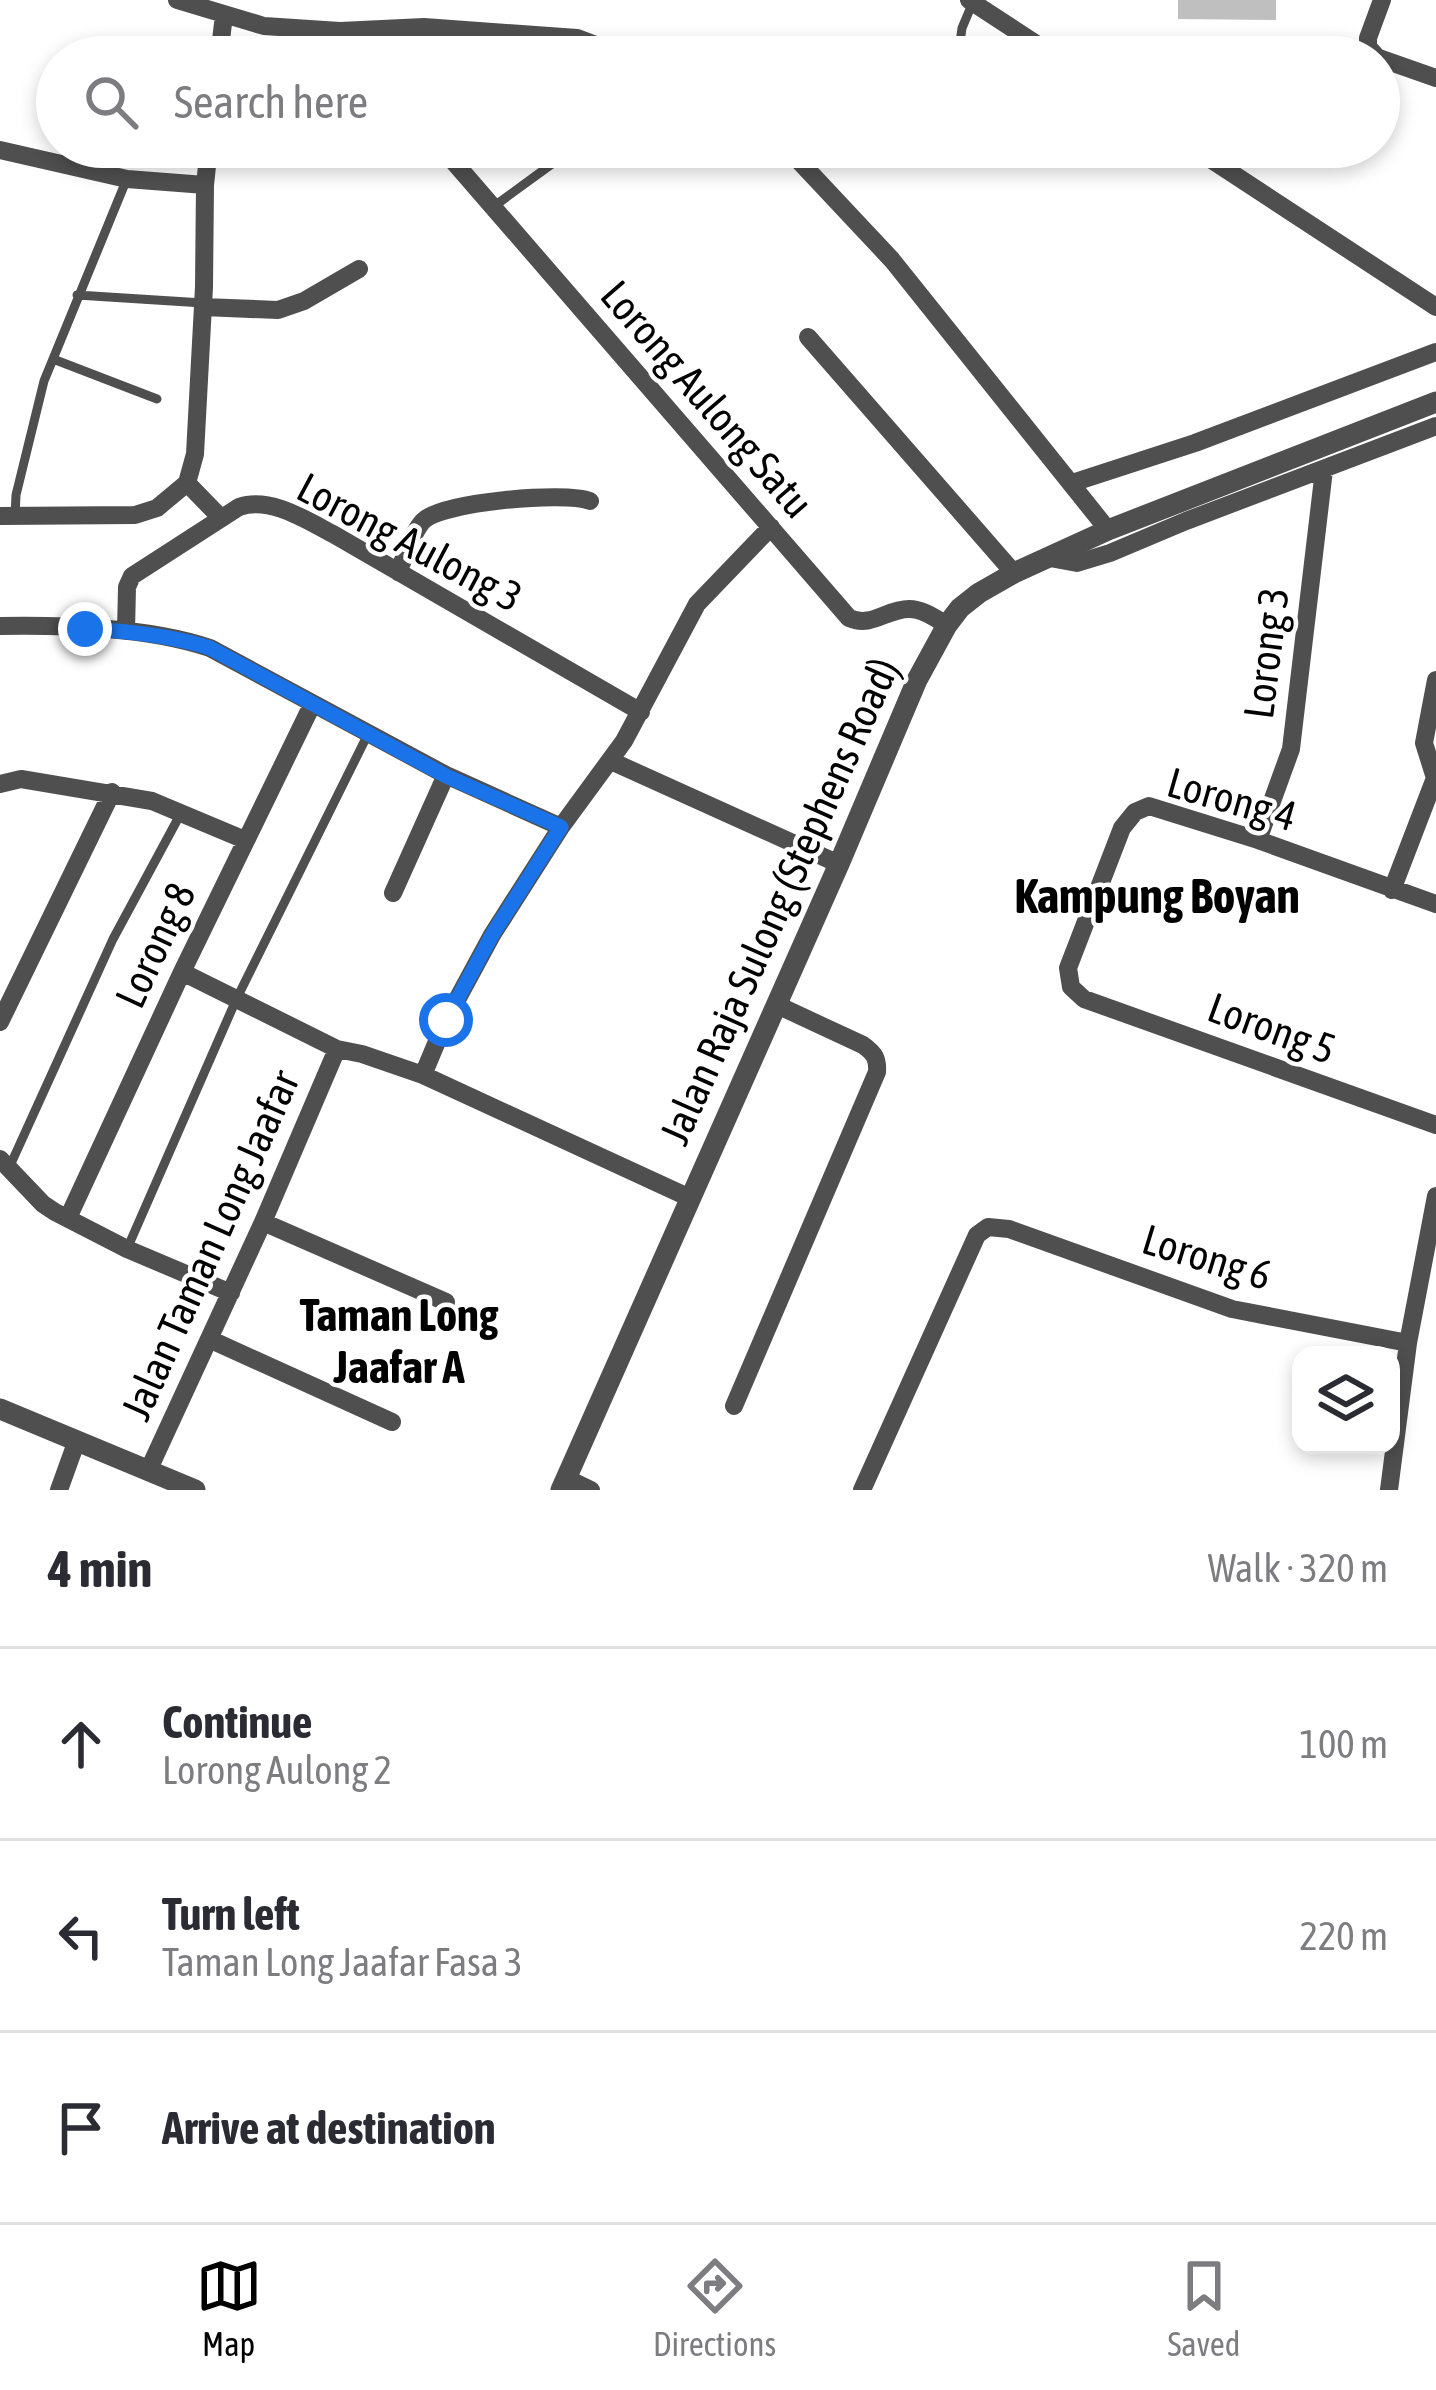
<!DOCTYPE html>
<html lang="en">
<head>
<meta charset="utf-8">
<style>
  :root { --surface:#fff; --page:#f2f2f3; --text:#2b2b33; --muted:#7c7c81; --line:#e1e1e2; --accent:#000 }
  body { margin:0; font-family:"Asap Condensed",sans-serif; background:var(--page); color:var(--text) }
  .controls { position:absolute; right:36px; bottom:36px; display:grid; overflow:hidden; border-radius:24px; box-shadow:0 6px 18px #0003 }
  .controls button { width:108px; height:108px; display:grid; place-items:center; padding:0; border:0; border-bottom:3px solid var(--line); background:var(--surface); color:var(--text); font:60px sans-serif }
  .stop { position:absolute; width:36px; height:36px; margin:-27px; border:9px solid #1a73e8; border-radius:50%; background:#fff }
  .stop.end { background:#1a73e8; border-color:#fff; box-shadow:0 3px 12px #0008 }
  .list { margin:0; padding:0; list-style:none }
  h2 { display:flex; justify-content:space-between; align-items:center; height:156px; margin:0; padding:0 48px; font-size:51px }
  h2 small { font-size:39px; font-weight:400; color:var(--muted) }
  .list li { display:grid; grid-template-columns:78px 1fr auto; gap:36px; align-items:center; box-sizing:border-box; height:192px; padding:0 48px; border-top:3px solid var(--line) }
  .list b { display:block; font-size:45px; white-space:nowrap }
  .list p { margin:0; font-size:39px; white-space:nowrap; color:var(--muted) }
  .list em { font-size:39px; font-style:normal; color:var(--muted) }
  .icon { flex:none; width:66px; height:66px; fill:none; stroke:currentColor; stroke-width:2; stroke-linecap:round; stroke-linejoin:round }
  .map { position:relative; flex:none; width:1436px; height:1490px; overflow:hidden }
  .search { position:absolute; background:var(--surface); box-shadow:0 6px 18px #0003; left:36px; right:36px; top:36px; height:132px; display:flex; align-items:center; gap:30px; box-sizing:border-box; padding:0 42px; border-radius:66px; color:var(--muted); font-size:45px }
  .sheet { height:732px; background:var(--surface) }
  nav { display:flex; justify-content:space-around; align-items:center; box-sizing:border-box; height:168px; border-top:3px solid var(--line); background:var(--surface); font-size:33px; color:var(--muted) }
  nav a { display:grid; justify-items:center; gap:6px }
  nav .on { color:var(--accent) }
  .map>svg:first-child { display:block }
</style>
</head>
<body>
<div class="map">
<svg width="1436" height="1490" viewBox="0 0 1436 1490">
  <rect width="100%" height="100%" fill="#fff"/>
  <path fill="#bfbfbf" d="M1178,0H1276V20L1178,19Z"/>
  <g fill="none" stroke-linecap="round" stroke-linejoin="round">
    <path stroke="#4f4f4f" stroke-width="9" d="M958,57L962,28L973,2
      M493,207L571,150
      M77,295L203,303
      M53,359L157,399
      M15,516L16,495L44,381L126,181
      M9,1168L113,939L181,813
      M127,1249L236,1000L368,734"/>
    <path stroke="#4f4f4f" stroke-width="18" d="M177,0L264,26L340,31L424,27L577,38L627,57
      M969,0L1056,57
      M340,31L363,57
      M219,57L224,15
      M1377,57L1368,47V38L1382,0
      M1379,58L1436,78
      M441,147L849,618C872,628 886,609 909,609C923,609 935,618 947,625
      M786,147L892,260L1108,530
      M1192,147L1436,307
      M0,150L127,179L205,185
      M203,307L278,310L304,301L359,269
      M808,337L1014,573
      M187,483L221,518
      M1072,483L1195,443L1436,352
      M0,516L135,515L157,508L187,483L195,454L204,287L205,185L209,147
      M1050,558L1077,563L1110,553L1186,521L1436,426
      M398,572C405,557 412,533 423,521C441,502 565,491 590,501
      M0,626C66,625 147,627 210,648L446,775L561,827
      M126,631L127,587L132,576L239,507C270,496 306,520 333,534L641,712
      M611,761L839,864
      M0,784L21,779L152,801L245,840
      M1258,840L1291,749L1324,470
      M1392,890L1435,778L1424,743L1436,680
      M393,893L446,775
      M1436,904L1258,840L1149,806L1135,812L1122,828L1068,968L1071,987L1084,999L1436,1125
      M182,972L337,1049L362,1054L423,1075L690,1198
      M0,1022L112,792
      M423,1075L446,1020L492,935L561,827L624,741L697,604L771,527
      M0,1159L43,1204L55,1212L127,1249L231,1293
      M68,1218L182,972L312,705
      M263,1222L446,1302
      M209,1339L392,1422
      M734,1406L877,1072C878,1058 874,1053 863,1045L777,1005
      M149,1469L263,1222L337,1049
      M566,1478L591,1490
      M59,1490L77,1440
      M862,1490L977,1235L988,1227L1009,1229L1232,1309L1408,1343
      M1389,1490L1408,1343L1436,1196"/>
    <path stroke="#4f4f4f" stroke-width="21" d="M0,1409L195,1490
      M561,1490L839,864L917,680L947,625L960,608L979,593L1014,573L1108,530L1436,402"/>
  </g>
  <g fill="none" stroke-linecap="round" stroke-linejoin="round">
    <path stroke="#1a73e8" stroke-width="15" d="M85,629C127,631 170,635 210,648L446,776L561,827L492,935L446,1020"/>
  </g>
  <g text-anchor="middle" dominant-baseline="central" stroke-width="9" stroke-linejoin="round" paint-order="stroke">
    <g font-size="42" fill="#000" stroke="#fff">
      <text transform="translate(707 399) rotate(49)">Lorong Aulong Satu</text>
      <text transform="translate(410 542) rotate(28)">Lorong Aulong 3</text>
      <text transform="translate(1266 653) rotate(-83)">Lorong 3</text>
      <text transform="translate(1232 799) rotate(16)">Lorong 4</text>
      <text transform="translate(779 901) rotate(-66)">Jalan Raja Sulong (Stephens Road)</text>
      <text transform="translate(155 945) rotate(-65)">Lorong 8</text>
      <text transform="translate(1272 1028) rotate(20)">Lorong 5</text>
      <text transform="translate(210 1245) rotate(-66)">Jalan Taman Long Jaafar</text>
      <text transform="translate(1207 1257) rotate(17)">Lorong 6</text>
    </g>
    <g font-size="45" font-weight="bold" fill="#000" stroke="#fff">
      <text x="399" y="1315">Taman Long<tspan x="399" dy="52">Jaafar A</tspan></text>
    </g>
    <g font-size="48" font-weight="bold" fill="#000" stroke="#fff">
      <text x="1157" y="895">Kampung Boyan</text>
    </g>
  </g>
</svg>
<div class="controls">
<button><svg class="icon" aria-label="layers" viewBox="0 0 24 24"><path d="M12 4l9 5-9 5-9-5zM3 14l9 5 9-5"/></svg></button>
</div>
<div class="stop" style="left:446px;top:1020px"></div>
<div class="stop end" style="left:85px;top:629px"></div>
<div class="search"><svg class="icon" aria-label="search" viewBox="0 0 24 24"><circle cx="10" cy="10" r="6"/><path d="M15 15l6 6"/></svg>Search here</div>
</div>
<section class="sheet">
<h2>4 min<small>Walk · 320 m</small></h2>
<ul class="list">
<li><svg class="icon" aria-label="ahead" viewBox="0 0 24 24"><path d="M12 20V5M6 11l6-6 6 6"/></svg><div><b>Continue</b><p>Lorong Aulong 2</p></div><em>100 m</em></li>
<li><svg class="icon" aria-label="left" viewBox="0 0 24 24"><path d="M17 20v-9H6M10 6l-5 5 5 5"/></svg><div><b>Turn left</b><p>Taman Long Jaafar Fasa 3</p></div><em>220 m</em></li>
<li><svg class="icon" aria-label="arrive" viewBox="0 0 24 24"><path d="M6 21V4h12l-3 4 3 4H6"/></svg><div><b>Arrive at destination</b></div></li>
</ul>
</section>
<nav>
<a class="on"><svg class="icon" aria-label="map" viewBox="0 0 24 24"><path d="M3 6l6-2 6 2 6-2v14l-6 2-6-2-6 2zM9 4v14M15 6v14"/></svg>Map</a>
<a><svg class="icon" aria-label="directions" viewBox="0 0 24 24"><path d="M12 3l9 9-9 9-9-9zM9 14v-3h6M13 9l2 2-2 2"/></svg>Directions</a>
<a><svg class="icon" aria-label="saved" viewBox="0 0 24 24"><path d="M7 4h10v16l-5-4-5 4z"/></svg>Saved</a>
</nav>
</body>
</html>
